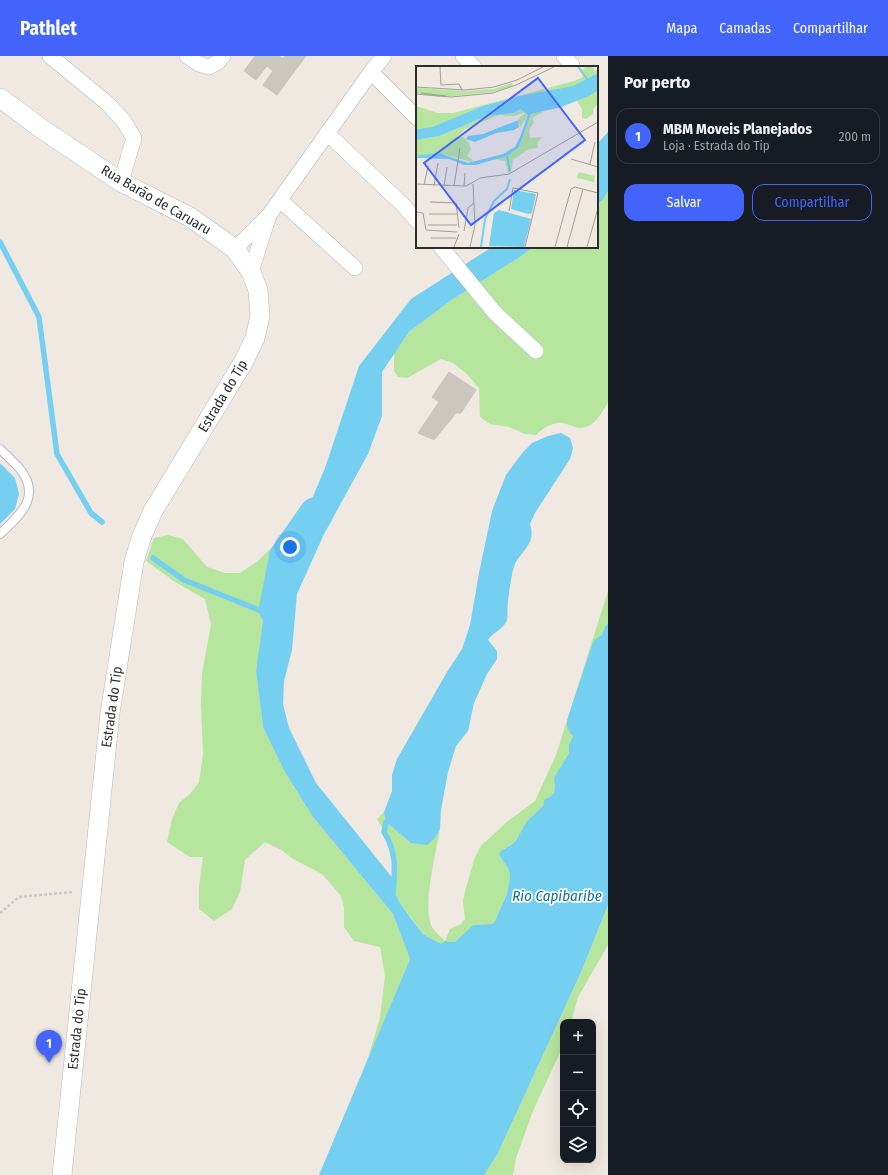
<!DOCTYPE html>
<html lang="pt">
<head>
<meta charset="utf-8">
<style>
  :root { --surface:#171b24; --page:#20242c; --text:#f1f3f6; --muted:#9ea1a6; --line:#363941; --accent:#4264fb }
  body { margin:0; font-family:"Fira Sans Condensed",sans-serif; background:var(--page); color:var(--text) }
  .controls { position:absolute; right:12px; bottom:12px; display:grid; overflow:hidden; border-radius:8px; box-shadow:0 4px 16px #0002 }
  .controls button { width:36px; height:36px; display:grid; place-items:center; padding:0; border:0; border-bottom:1px solid var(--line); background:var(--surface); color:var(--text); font:20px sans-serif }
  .you { position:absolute; left:290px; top:491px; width:14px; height:14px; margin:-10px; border:3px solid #fff; border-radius:50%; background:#1a73e8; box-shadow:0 0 0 6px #1a73e833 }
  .badge { display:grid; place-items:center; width:26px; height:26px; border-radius:50%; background:var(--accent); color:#fff; font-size:13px; font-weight:700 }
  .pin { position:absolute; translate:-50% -33px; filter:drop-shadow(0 1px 2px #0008) }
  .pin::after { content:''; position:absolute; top:21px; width:14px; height:12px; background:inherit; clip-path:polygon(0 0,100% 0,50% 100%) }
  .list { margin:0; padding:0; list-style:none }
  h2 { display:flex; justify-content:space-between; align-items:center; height:52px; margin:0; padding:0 16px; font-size:17px }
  h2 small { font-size:13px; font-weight:400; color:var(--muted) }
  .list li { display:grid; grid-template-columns:26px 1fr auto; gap:12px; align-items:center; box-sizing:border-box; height:56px; margin:0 8px 8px; padding:0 8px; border:1px solid var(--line); border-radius:12px }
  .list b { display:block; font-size:15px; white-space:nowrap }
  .list p { margin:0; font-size:13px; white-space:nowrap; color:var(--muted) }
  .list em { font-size:13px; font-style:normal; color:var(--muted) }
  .actions { display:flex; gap:8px; padding:12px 16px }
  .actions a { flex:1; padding:9px 0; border:1px solid var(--accent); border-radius:12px; text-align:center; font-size:14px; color:var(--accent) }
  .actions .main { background:var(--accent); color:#fff }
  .icon { flex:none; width:22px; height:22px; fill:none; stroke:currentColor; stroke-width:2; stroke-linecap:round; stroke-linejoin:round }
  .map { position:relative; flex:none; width:608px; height:1119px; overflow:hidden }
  header { display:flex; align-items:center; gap:24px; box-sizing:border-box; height:56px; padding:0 20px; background:var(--accent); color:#fff }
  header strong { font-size:19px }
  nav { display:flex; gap:22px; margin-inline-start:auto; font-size:14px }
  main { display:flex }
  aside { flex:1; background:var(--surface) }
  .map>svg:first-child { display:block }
</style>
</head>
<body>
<header>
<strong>Pathlet</strong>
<nav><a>Mapa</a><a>Camadas</a><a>Compartilhar</a></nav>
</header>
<main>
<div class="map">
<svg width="608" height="1119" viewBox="0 0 608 1119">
  <rect width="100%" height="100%" fill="#efe9e1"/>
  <path fill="#b6e59e" d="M608,135V346C602,357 594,372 579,372C572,371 565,366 558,367C549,368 542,373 536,379L525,378L509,371L490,368L480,361L479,332L467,318L453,307L441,303L407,322L398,321L394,315V298L409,276L453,243L520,201L533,191H597V148L603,144Z
    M309,449L264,556L256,615L263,671L313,761L393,858L410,903L366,1008L380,962L385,920L380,891L354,885L344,871V852L341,840L322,818L293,803L283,795L265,786L245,804L240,836L232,853L214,865L199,853V830L203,801H190L167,786L172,763L179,747L190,738L199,726L203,698L201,648L202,617L211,569L205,543L175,526L146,505L154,482L168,479L183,483L207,511L225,517H240L258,505L283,480Z
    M608,535V569L603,598L608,615L607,620L603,624H593L583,642L582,655L575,660L574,679L569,688V697L561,711L556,732L551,741L544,744L543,750L527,765L515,786L504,793L499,799L509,814L510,820L507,838L495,865L492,868L473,869L455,886L446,885L441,888L423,878L400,847L393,833L395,807L390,785L377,763L384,756L386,766L411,787L435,782L440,773C436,797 424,844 430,866C432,874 440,880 445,885L450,873L461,868L465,863L463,845L465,835L475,801L481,790L508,765L535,745L556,699Z
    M608,849V889L578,941L571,966H563V990L533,1055L516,1102L513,1119H484L498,1097L582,914Z"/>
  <path fill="#75cff0" d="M608,76V135L603,144L597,148V88Z
    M492,191H533L520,201L453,243L409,276L382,316V360L368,398L324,478L297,538L292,594L284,625L283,648L289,672L316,727L395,825L393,833L400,847L412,864L423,878L441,888L445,885L455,886L473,869L492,868L495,865L507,838L510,820L509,814L499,799L500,796L515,786L527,765L543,750L544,744C556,739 556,734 554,722L569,697V688L574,679L576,660L582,655L583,642L587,628L593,624H603L607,620L608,615V849L582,914L498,1097L484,1119H319L410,903L393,858L313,761L284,714L263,671L256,615L264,556L325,412L359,310L411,243Z
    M561,377L570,382L573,392L570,403L535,457L530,468C536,486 524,493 516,506C512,512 509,537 508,546C507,551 508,559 507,564C503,574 493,576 488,584L497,595V603L487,618L474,647L468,675L456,690L448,716L441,754L440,773L435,782L427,789L411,787L386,766L384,756L392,735V719L397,703L447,616L462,593L470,569L479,517L492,455L506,419L523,396L532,387L548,380Z
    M0,407L15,422L19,438L15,453L0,468Z
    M607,568L608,569V612C602,596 597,584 607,568Z"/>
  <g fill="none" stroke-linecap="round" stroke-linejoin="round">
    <path stroke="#75cff0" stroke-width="5.5" d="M0,186L39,261L57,398L91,457L102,466
      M153,502L184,524L264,556L271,557
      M386,766L384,776C397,797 395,814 393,837"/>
    <path stroke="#75cff0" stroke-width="34" d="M276,553L286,501L316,458
      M584,667L608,595"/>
  </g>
  <path fill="#cbc7bf" stroke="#cbc5ba" d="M255,0H279L283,3L285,0H306L277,39L263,29L273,15L267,10L256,24L244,15Z
    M449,316L476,334L461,357H456L434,384L418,377L439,346L432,341Z"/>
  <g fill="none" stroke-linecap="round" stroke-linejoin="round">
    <g stroke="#b4b7c1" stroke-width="10">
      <path id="service" d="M0,393C6,399 14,406 20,413C42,441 20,459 0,478"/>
    </g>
    <g stroke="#b4b7c1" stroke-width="16">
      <path id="minor" d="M50,0L107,47L123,64L134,82L121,126
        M187,0L199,8L209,11L218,6L223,0
        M463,0L474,11
        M564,0L572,9
        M371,16L417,62
        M327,77L403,149L417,165
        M280,144L355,212
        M441,191L495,257L536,295
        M235,193L267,161
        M251,216L269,159L371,16L384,0"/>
    </g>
    <g stroke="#b4b7c1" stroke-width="20">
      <path id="tertiary" d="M0,42L42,73L121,126L190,161L235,193L251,216L258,234L260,260L255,282L244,305L153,455L141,482L134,506L110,657L62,1119"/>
    </g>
    <path stroke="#c9c9c9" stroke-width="2.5" stroke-dasharray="3 2" stroke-linecap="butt" d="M0,857L19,841L73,836"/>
    <use href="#service" stroke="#fff" stroke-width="8"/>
    <use href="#minor" stroke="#fff" stroke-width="15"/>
    <use href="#tertiary" stroke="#fff" stroke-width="19"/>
  </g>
  <g text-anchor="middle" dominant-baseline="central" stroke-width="3.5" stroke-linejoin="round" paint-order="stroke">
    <g font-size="14" fill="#2e2e2e" stroke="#fff">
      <text transform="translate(156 144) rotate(30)">Rua Barão de Caruaru</text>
      <text transform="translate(223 340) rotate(-59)">Estrada do Tip</text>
      <text transform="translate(112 651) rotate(-82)">Estrada do Tip</text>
      <text transform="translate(77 973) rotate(-84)">Estrada do Tip</text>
    </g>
    <g font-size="15" font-style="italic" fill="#0d6fa3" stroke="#fff">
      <text x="557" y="840">Rio Capibaribe</text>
    </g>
  </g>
  <g transform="translate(416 10)">
    <rect width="182" height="182" fill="#efe9e1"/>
    <path d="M164,1L167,4L169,1H177L179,5L182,4V7L158,20L103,30L67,40L16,61L0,63V40L22,47H37L158,15L167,11ZM96,17L97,20L77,26L24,31L0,28V22L49,25L78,23ZM182,24L181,39L177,43V48L170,53L166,52V43L161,35ZM105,43L111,46L112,49L104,62L103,57L100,55L110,46L98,50L83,49L49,63L41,71H47L53,77L55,83L51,90L57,94L55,96L27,88L0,90V74L23,70L71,50L97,47ZM129,45L116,52L118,56L113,64L114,72L126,71L121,77L122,82L113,83L97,94L95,106L92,107L89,95L77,93L91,90L103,81L115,48ZM163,106L179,110L178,116L161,112Z" fill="#b6e59e"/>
    <path d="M182,7V24L173,30L145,41L115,48L103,81L91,90L59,99H48L33,93L0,92L3,89L23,87L52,97L87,88L99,81L104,71L112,49L105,43L97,47L71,50L23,70L0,74V63L16,61L67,40L103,30L157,20ZM100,55H102L103,61L98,64L80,67L59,76L50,73L52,70L67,68ZM98,124L120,128L116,147L112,148L95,143ZM83,144L115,153L108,181L73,180L78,147Z" fill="#75cff0"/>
    <path fill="none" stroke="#75cff0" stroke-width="2" d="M162,1L172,14M91,90L94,105M65,181L69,153L78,135L91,123L94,113"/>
    <path fill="none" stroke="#a29e99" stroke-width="1" d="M24,1L25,19M25,19L43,18L46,24M0,21L49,24L78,21L101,14L127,1M5,27L30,30M0,28L35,31L77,27L100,19L138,1M155,93L182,101M174,98L179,76M0,118L50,120L64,112L93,108L182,56M8,119L12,100M18,120L22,97M28,120L31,101M38,120L44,82M48,120L49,107M14,136L40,137L43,162M93,145L97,122L122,127L109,181M0,146L7,147L10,164L41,166M13,148H41M12,159H41M48,165L52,142L58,137M15,172H40M38,181L43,168M54,181L59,159L57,118M139,181L155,123L159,121L182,127M151,181L167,123M171,181L182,142"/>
    <path fill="#4264fb" fill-opacity="0.15" stroke="#4264fb" stroke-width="2" d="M122,12L169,74L55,159L8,97Z"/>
    <rect width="182" height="182" fill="none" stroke="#2e2e2e" stroke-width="2"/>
  </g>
</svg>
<div class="controls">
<button>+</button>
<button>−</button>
<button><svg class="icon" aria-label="locate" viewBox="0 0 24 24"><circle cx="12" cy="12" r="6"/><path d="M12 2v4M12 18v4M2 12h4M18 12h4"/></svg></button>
<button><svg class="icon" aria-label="layers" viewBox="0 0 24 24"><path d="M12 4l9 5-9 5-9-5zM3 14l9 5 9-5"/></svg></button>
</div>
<div class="you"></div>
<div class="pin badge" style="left:49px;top:1007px">1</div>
</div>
<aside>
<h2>Por perto<small></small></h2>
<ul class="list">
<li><span class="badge">1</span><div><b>MBM Moveis Planejados</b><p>Loja · Estrada do Tip</p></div><em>200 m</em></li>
</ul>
<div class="actions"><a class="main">Salvar</a><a>Compartilhar</a></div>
</aside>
</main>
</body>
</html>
